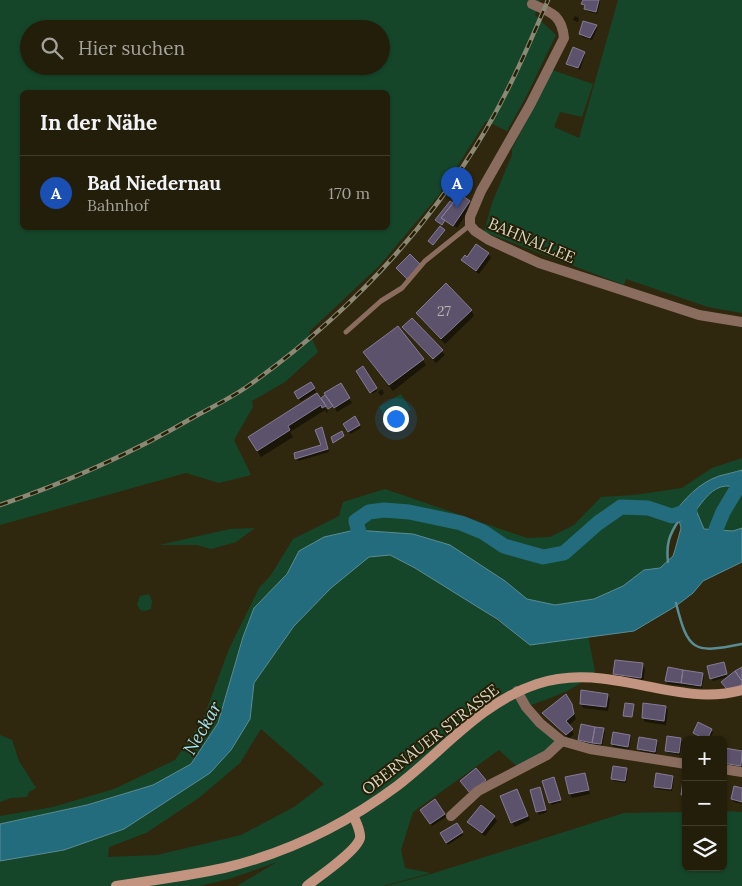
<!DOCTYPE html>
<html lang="de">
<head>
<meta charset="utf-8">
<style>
  :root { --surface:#231e0a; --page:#2b2713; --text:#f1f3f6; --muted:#a3a29c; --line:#403c2b; --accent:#ea580c }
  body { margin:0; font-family:Lora,serif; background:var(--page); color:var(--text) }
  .controls { position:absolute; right:15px; bottom:15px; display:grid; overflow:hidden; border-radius:8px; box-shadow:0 1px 4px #0004 }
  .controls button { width:45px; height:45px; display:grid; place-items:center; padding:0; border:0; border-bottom:1px solid var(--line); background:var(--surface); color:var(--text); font:25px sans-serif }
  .you { position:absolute; left:395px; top:418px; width:18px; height:18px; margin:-12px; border:4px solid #fff; border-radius:50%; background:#1a73e8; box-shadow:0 0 0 8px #1a73e833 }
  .badge { display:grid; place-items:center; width:32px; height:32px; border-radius:50%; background:var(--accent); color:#fff; font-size:16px; font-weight:700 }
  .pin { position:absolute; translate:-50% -41px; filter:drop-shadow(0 1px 2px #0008) }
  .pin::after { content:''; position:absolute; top:26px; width:18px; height:15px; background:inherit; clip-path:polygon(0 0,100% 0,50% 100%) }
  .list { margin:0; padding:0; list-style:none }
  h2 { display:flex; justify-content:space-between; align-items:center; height:65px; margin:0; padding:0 20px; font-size:21px }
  h2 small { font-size:16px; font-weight:400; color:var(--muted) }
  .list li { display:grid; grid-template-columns:32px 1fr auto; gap:15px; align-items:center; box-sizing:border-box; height:75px; padding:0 20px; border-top:1px solid var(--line) }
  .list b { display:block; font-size:19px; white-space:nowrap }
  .list p { margin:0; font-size:16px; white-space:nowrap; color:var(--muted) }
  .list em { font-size:16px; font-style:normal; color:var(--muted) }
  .icon { flex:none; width:28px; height:28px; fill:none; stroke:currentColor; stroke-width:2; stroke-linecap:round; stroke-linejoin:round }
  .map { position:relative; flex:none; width:742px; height:886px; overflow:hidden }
  .search { position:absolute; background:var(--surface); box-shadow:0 1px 4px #0004; left:20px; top:20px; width:370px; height:55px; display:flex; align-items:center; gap:12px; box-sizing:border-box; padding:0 18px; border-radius:28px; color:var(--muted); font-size:19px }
  .panel { position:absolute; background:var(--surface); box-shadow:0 1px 4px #0004; left:20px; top:90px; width:370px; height:140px; border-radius:8px }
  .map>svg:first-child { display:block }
</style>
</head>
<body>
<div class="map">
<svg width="742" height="886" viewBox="0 0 742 886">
  <rect width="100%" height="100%" fill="#2f280e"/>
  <path fill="#16462a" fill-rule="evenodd" d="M0,0H540L535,15L556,35L526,97L507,131L486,121L439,195L380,265L309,332L318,352L285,382L252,401L253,407L234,440L251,475L219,483L186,473L0,525ZM29,29H381V66H29ZM22,92H388V228H22Z
    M618,0H742V313L708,307L626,279L624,285L484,232L492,203L512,155V149L552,70L593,84L582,117L560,112L554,127L579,138Z
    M401,394L411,410L389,424L379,407Z
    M742,458V470L719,476L700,486L683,501L679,520L672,531L667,545L668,562L660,568L644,570L623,586L594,599L555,605L527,599L505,581L450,545L299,551L287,574L254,608L243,637L218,723L191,764L153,785L87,805L0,824V816L53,807L114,789L175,760L203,719L229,649L259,588L271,575L293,539L339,516L343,502L385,489L527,538L550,537L574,525L601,497L634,495L682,488L712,468Z
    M742,485V528L733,531L704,529L695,510C704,500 712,487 726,486C732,486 737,487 742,485Z
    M255,528L236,542L211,549L197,545H159L230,529Z
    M390,555C440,580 486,611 530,645L588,636L595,671C578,690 549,698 526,707L562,741L520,769L499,750L413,812L401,850L405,868L431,873L383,886H237L277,862L229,879L199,886H0V861L64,850L124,829L250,719L254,683L294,626L331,588L369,557ZM261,729L324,784L294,807L241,835L157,855L108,857L109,847L146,833L200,797L240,763Z
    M149,594L152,601L151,609L145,611L140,610L137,604L140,596Z
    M0,735L12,740L19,761L36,788L29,792L27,797L11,798L0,802Z
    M723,811L742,812V886H386L431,874L624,813L686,812V867H723Z"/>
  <path fill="#236c7e" stroke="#5a8c94" d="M742,470V485C737,487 732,486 726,486C712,487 704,500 696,510L704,529L733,531L742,528V562L703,581L693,593L676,606L634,631L530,645L497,619L415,568L390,555L369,557L331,588L294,626L254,683L250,719L231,750L210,773L124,829L64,850L0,861V824L87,805L153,785L191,764L218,723L243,637L254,608L287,574L299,551L324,537L355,530L413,534L450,545L505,581L527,599L555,605L594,599L623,586L644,570L660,568L673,556L675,550L681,528L679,520L672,516C684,499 699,483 719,476C727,474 735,472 742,470Z"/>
  <path fill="#0007" d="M587,0H599L600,2L597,14L587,11L583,4Z
    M575,16L579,18L578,22L573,20Z
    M596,26L597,29L592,40L582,37L580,34Z
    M584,53L585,55L580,70L569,66L568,64Z
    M469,202L471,207L457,228L445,219L443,225L437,221Z
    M488,254L491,258L479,274L465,264L463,260Z
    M471,310L474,316L445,344L421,319L417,313Z
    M412,319L445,355L436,363L404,328Z
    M368,359H422L426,365L393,391Z
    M362,368L377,391L372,394L357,371Z
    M311,384L316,392L301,401L296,393Z
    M340,384L352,403L337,412L334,406L329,409L322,398L329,403Z
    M382,389L384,393L381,396L378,392Z
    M317,395L328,412L327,413L325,410L290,432L293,437L261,457L249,437Z
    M355,418L361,428L350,434L344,424Z
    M323,431L329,452L298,461L297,458L323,446Z
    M642,665L645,669L643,682L617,678L614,674Z
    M725,666L727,677L713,681L711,678Z
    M702,674L704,677L702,688L668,684L667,681Z
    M607,695L610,699L608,711L583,708L581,704Z
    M566,696L573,710L576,719L568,726L574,734L569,739L544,713Z
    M666,707L668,711L666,725L645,722L643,718Z
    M603,730L605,732L602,746L581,742L579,740Z
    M711,730L713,732L709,740H705L696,735L695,733Z
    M614,733L629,736L631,738L629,749L614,747L612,744Z
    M680,740L682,742L680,755L668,753L666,751Z
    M656,741L658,743L656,754L640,751L639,749Z
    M726,749L742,752V768L725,765L723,763Z
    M626,769L628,772L626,783L614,781L612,779Z
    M585,774L590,794L572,798L570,794Z
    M672,777L674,779L672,791L656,789L655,787Z
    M555,782L561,802L552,805L550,802Z
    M742,789V804L734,802L732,799Z
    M531,791L541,792L547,812L539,815Z
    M519,795L530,820L515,827L512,822Z
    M435,801L446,817L432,826L422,810Z
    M494,817L497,821L485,836L471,826L469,822Z
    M456,824L463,835L448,845L441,834Z"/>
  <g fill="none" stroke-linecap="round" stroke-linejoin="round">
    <path stroke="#5a8c94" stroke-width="2.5" d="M668,562C666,544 669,535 679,520H681
      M676,603C688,651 693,654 742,644"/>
    <path stroke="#236c7e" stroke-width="15" d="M361,540L356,521L369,512L384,510L409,512L461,523L483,532L504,546L543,557L564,553L598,523L621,507L648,508L672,516L690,510
      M716,549V529L723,512L742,480"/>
  </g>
  <path fill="#5c526b" stroke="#857b96" d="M583,0H599L596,12L584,9L585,5L581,4Z
    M583,21L597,25L590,38L579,34Z
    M573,47L585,52L578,68L566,64Z
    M460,194L470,201L453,226L441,218Z
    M450,201L453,203L441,218L445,220L442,225L435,220Z
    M440,226L445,230L433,245L428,241Z
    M476,244L489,253L476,271L461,260L465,255L467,257Z
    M410,254L421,265L407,279L396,268Z
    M446,283L472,310L441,339L416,313Z
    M412,318L443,350L433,359L402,327Z
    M398,326L424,359L389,385L363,352Z
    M363,366L377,388L370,393L356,371Z
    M311,382L315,388L298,399L294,392Z
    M341,383L350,398L334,408L324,393Z
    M317,393L326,406L322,408L321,405L288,426L290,430L257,451L248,437Z
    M325,395L333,406L328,409L321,398Z
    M355,416L360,425L348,432L343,424Z
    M322,427L328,449L295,459L294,453L321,445L315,430Z
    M342,431L344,436L333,443L331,437Z
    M615,660L643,663L641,678L613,674Z
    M724,662L727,674L710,679L707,666Z
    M668,667L683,670L681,683L665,681Z
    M742,667V681L735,671Z
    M683,670L703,673L701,686L681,683Z
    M735,671L742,681V684L730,693L721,682Z
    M581,690L608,694L606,707L580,704Z
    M566,694L572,704L574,714L566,721L573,729L566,735L542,713Z
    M625,703L634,704L632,717L623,716Z
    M643,703L666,706L664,721L642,718Z
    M698,722L712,729L707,740L693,733Z
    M581,724L595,727L592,743L578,740Z
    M595,727L604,728L601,744L592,743Z
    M613,732L630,735L628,747L611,744Z
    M667,736L681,738L679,753L665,751Z
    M639,737L657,740L655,752L637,749Z
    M725,748L742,751L741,766L723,763Z
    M613,766L627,768L625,781L611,779Z
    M476,768L486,780L470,793L460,781Z
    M585,773L589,790L569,794L565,777Z
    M656,773L673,776L671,789L654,787Z
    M554,777L561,800L549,803L542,781Z
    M683,780L686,781V795H681Z
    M734,786L742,788V802L731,799Z
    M540,787L546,810L536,812L530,790Z
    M517,789L528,816L511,823L500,796Z
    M435,799L445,814L430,824L420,810Z
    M481,805L495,816L482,833L467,822Z
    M457,823L463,832L446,843L440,833Z"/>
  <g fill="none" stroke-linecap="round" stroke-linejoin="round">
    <path stroke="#8b6d60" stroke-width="5" d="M346,332L381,301L402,288L425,261L470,225"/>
    <path stroke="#8b6d60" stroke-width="10" d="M532,4C551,12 562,15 564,38L530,105L481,191L470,217V225L475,231L489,240L539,263L699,315L742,322
      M517,691L526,707L540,723L562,741L590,749L686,764
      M723,769L742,772
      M451,816L478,791L547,755L562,741"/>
    <path stroke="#c3947f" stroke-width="10" d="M116,886C152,880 188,876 224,868C287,853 346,824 397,786C443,751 480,703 537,684C608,660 675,709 742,690
      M307,886C318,877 357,851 360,838C361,831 356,822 353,815"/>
    <g stroke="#8d8874" stroke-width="4.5">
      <path id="rail" d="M0,505C68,482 132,453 194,417C212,407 231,398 248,386C338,322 418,241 476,146C505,100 527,50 548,0"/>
    </g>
    <use href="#rail" stroke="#251f05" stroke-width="2.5" stroke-dasharray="8" stroke-linecap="butt"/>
  </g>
  <g text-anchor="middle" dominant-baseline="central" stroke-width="4" stroke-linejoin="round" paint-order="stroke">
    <g font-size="14" fill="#bbb6b1">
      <text x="444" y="311">27</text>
    </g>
    <g font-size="16" fill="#dbd7c8" stroke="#251f05">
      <text transform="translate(532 240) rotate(23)">BAHNALLEE</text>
      <text transform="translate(430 739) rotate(-38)">OBERNAUER STRASSE</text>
    </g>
    <g font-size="18" font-style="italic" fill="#9fe4f9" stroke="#251f05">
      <text transform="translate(202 728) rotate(-60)">Neckar</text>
    </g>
  </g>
</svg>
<div class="controls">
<button>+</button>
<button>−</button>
<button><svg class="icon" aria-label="layers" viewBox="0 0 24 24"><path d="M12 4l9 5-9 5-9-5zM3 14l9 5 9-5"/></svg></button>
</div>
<div class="you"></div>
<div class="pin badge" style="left:457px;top:208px;background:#1a4fb4">A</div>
<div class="search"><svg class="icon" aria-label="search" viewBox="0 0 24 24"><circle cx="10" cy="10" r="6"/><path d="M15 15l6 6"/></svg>Hier suchen</div>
<section class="panel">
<h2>In der Nähe<small></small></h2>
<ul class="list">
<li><span class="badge" style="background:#1a4fb4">A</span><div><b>Bad Niedernau</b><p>Bahnhof</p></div><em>170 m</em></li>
</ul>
</section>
</div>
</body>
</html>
